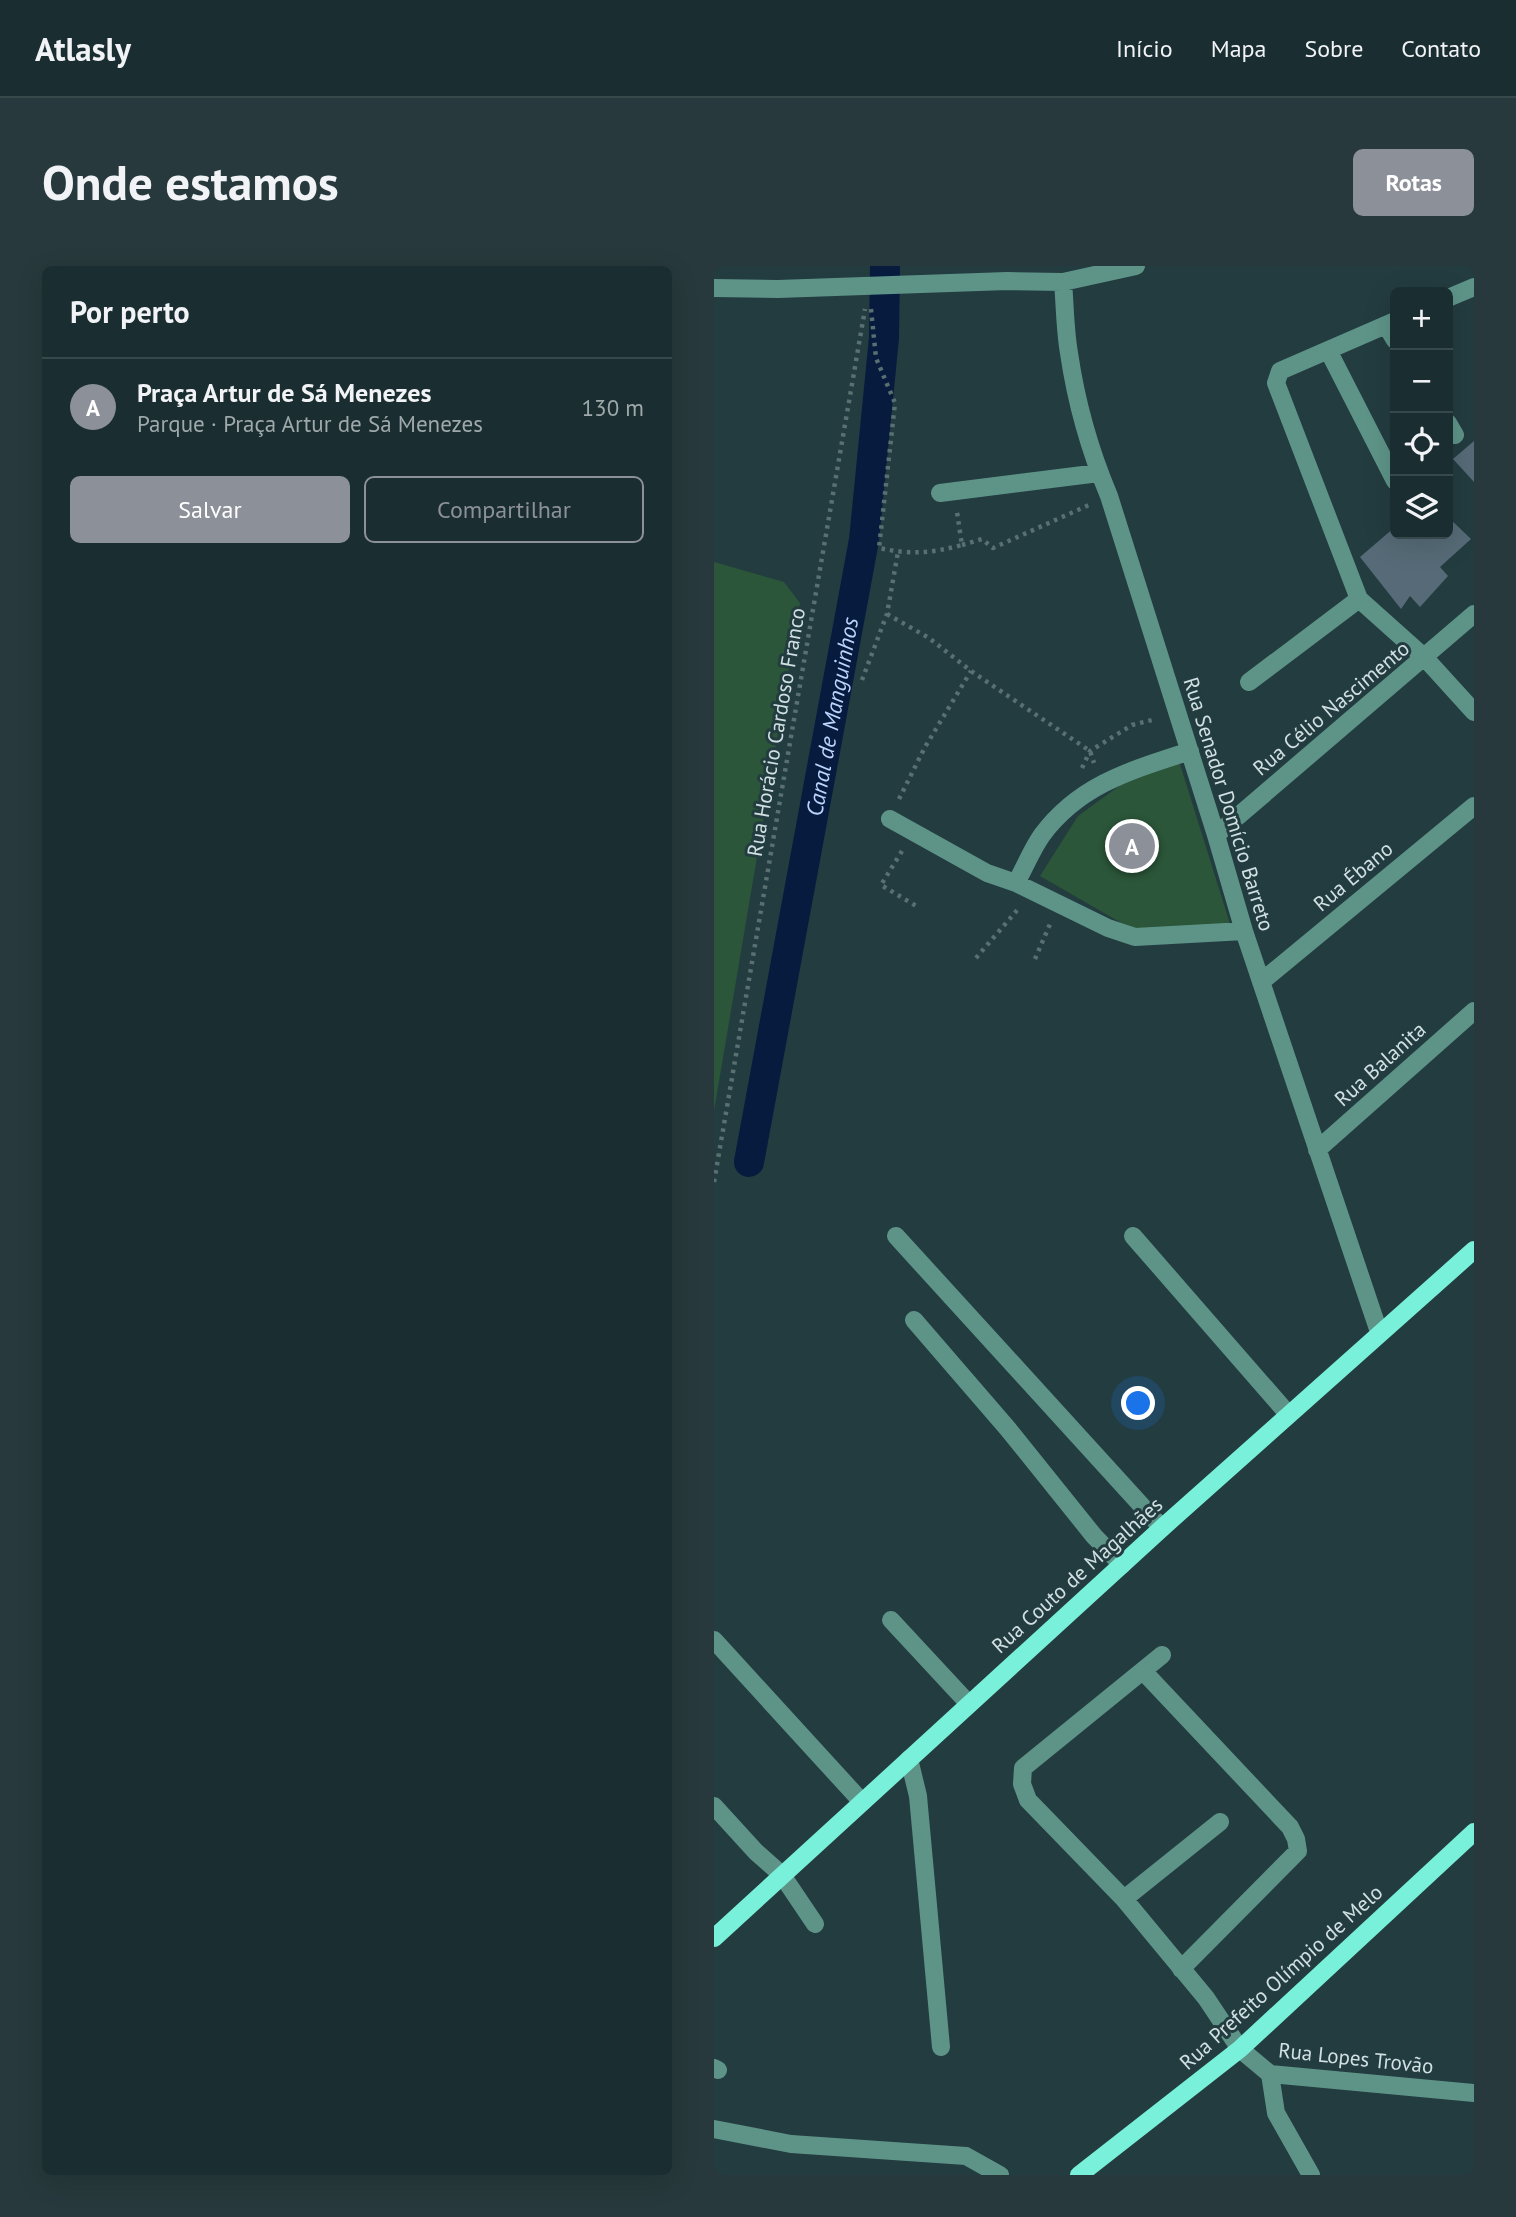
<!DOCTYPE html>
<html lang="pt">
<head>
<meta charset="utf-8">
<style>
  :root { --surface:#1a2d30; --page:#27393c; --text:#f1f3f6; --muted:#9fa8ab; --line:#38494c; --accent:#8c9099 }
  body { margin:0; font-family:"PT Sans",sans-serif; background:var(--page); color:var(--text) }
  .controls { position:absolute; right:21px; top:21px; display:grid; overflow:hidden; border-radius:10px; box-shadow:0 7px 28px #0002 }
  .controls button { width:63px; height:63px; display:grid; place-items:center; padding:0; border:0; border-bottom:2px solid var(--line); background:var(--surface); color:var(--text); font:35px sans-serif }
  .you { position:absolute; left:425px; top:1138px; width:24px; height:24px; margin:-18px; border:5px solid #fff; border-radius:50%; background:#1a73e8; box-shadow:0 0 0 10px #1a73e833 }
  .badge { display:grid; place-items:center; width:46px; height:46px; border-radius:50%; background:var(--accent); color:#fff; font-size:23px; font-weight:700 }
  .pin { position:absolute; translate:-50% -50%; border:4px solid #fff; box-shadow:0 2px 7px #0006 }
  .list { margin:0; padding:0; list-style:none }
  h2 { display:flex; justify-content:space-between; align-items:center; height:91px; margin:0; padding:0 28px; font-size:30px }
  h2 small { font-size:23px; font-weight:400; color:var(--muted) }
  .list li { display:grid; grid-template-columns:46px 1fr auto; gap:21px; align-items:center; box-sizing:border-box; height:98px; padding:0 28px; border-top:2px solid var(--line) }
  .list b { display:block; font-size:26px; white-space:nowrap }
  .list p { margin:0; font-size:23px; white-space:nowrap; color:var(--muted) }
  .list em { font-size:23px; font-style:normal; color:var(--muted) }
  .actions { display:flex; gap:14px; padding:21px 28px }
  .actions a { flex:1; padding:16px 0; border:2px solid var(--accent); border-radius:10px; text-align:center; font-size:24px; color:var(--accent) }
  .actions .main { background:var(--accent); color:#fff }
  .icon { flex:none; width:38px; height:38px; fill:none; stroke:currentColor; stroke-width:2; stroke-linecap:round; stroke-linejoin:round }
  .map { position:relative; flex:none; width:760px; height:1909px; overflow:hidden; border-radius:10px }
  header { display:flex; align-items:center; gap:42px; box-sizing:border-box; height:98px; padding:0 35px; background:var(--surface); border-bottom:2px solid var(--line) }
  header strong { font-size:33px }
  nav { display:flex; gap:38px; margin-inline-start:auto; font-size:24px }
  .intro { display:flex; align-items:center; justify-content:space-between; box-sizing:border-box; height:168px; padding:0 42px }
  h1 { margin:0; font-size:49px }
  .button { padding:18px 32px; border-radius:10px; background:var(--accent); color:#fff; font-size:24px; font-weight:700 }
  main { display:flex; gap:42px; padding:0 42px }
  aside { flex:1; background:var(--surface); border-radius:10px; box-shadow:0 7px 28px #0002 }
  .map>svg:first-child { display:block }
</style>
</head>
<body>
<header>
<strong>Atlasly</strong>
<nav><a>Início</a><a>Mapa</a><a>Sobre</a><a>Contato</a></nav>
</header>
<div class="intro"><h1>Onde estamos</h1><a class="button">Rotas</a></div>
<main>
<aside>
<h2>Por perto<small></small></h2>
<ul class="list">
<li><span class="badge">A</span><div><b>Praça Artur de Sá Menezes</b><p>Parque · Praça Artur de Sá Menezes</p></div><em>130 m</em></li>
</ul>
<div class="actions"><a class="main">Salvar</a><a>Compartilhar</a></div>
</aside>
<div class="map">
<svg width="760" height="1909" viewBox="0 0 760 1909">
  <rect width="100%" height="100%" fill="#233c40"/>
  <path fill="#2b5639" d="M0,296L70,316L86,337L0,845Z
    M465,495L517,661L423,666L326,610L364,550L408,518Z"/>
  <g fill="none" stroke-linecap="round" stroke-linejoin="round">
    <path stroke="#061b3e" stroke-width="30" id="s1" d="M35,896L150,274L170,72L171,0"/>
  </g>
  <path fill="#566b77" d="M760,175V216L739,193Z
    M734,251L757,273L726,301L734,310L706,341L696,330L687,343L646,291L681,261V268H734Z"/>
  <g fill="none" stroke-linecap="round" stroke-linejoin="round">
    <path stroke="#596f72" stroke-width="4.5" stroke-dasharray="3.5 5" stroke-linecap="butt" d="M157,43L162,92L181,137L165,282C196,289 218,287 248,279L243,246
      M248,279L268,273L279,282L375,239
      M173,348L215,372L257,405L376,485L380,497
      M148,414L173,348L184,286
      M368,502L376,485L418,459L442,453
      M185,533L211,481L257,405
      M188,585L167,619L204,641
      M262,692L305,642
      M321,693L336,658
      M0,916L151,43"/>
    <path stroke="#5e9488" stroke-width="18" d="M349,16C351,40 351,64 355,87C362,135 376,185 395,230L502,569L530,665L665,1066
      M0,22L64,23L293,15L349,16L422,0
      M734,32L760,21
      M681,55L566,105L562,117L645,333L711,392L760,446
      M672,59L681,74
      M614,84L681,215
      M734,157L741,169
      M226,227L385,207
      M535,416L645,333
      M476,485C418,504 366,518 328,569C318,583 311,601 302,617L394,662L421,671L530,665
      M176,553L273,607L302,617
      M502,569L760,348
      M547,716L760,540
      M603,884L760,745
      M182,970L448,1262
      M419,970L574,1148
      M200,1054L294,1163L380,1270L408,1299
      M177,1354L255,1438
      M0,1374L148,1536
      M448,1389L309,1502L308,1518L314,1534L410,1633L492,1732L526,1783L556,1808L760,1827
      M429,1405L576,1561L582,1573L584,1585L467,1703
      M195,1493L204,1530L227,1781
      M0,1540L42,1586L68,1609L101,1658
      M410,1633L506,1556
      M0,1802L4,1804
      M556,1808L562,1847L597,1909
      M0,1863L77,1878L252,1890L286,1909"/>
    <path stroke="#79f0d9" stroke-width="18" d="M0,1672L448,1262L760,984
      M365,1909L526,1783L760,1566"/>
  </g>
  <g text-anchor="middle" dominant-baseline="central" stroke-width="6" stroke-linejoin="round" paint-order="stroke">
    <g font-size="21" fill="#d1e0e2" stroke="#233c40">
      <text transform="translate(617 442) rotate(-40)">Rua Célio Nascimento</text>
      <text transform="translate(62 466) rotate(-80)">Rua Horácio Cardoso Franco</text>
      <text transform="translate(515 538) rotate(73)">Rua Senador Domício Barreto</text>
      <text transform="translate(639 610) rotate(-40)">Rua Ébano</text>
      <text transform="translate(666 798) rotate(-42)">Rua Balanita</text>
      <text transform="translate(363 1309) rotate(-42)">Rua Couto de Magalhães</text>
      <text transform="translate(567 1711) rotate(-42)">Rua Prefeito Olímpio de Melo</text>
      <text transform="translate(642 1792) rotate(6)">Rua Lopes Trovão</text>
    </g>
    <g font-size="23" font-style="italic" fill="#bcd4fc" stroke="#233c40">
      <text stroke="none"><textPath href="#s1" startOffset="453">Canal de Manguinhos</textPath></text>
    </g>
  </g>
</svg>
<div class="controls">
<button>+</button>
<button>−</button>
<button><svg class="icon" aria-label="locate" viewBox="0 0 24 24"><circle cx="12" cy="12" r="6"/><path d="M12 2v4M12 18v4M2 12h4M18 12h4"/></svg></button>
<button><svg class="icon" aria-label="layers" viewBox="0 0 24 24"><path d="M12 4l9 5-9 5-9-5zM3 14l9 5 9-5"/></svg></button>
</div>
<div class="you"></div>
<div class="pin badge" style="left:418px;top:580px">A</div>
</div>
</main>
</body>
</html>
